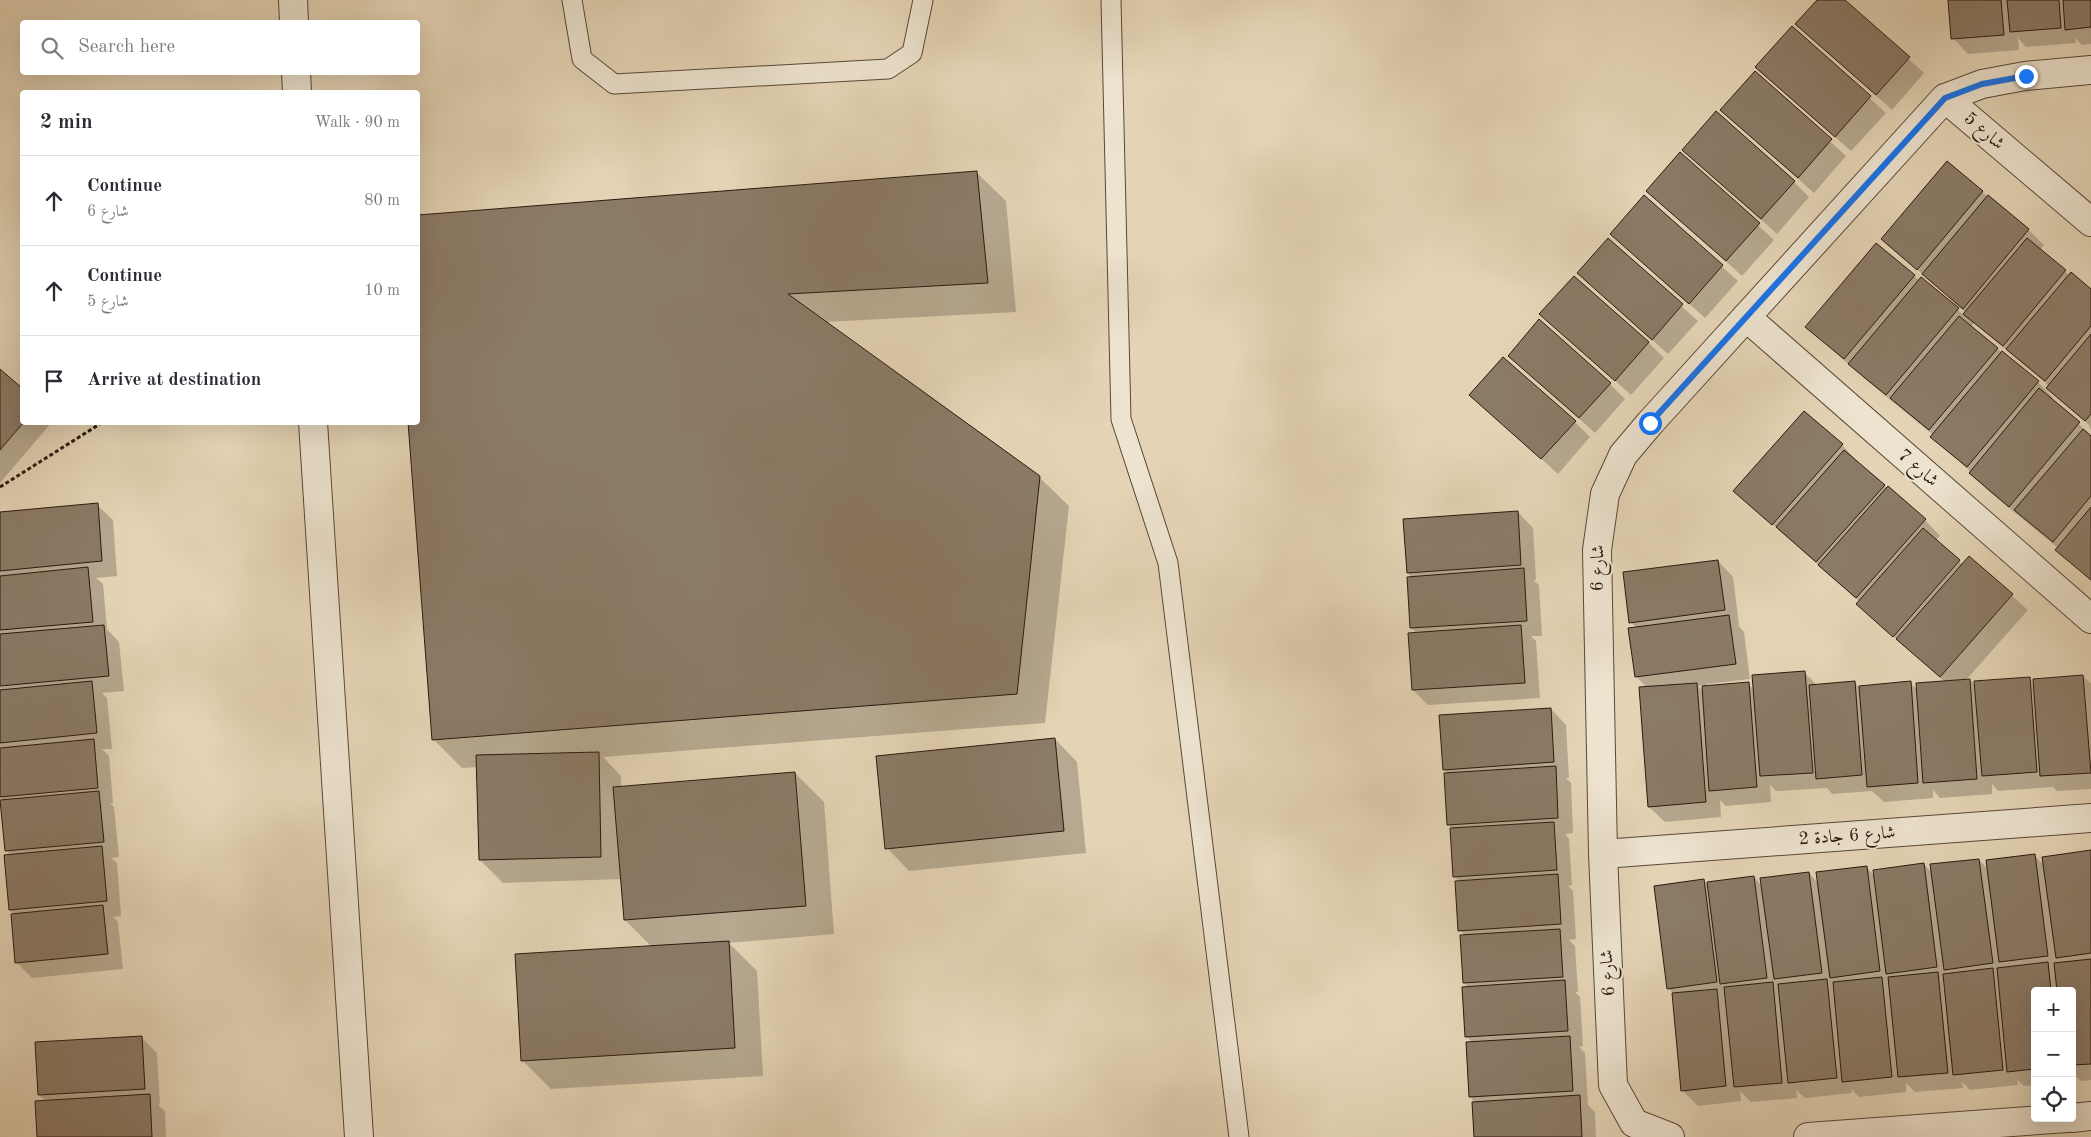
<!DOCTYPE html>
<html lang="en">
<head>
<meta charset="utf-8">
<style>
  :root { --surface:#fff; --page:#f2f2f3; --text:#2b2b33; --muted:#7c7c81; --line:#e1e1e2 }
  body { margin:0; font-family:"Old Standard TT",Amiri,serif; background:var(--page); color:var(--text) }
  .controls { position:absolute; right:15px; bottom:15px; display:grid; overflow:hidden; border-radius:5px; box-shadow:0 5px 20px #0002 }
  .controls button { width:45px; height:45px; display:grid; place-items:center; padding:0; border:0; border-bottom:1px solid var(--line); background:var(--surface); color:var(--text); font:25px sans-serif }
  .stop { position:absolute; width:15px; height:15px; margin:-11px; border:4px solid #1a73e8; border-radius:50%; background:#fff }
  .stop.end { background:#1a73e8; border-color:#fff; box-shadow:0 1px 5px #0008 }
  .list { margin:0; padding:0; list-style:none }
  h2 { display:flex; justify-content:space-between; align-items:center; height:65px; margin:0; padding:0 20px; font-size:21px }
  h2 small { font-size:16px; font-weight:400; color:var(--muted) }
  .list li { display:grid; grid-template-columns:32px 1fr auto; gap:15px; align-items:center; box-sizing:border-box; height:90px; padding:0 20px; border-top:1px solid var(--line) }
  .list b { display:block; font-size:19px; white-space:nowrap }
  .list p { margin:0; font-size:16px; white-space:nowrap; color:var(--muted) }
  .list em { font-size:16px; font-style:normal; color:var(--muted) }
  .icon { flex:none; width:28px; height:28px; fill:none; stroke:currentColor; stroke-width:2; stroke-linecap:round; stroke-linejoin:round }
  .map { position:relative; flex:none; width:2091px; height:1137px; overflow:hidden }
  .search { position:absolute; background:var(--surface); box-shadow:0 5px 20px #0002; left:20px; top:20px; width:400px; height:55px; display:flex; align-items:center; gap:12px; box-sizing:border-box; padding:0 18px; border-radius:5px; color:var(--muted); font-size:19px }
  .panel { position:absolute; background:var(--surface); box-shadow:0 5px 20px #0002; left:20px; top:90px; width:400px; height:335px; border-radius:5px }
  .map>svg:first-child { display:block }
</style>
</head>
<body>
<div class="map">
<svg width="2091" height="1137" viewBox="0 0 2091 1137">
  <rect width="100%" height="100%" fill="#e4d4b5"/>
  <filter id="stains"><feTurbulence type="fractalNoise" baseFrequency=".004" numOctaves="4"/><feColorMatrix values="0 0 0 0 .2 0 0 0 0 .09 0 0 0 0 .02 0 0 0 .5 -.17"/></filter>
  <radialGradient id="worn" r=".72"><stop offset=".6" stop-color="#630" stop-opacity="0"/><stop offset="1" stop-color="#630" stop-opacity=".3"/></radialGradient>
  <path fill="#0003" fill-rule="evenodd" d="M1819,0H1843L1924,73L1892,110L1797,24Z
    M1950,0H2091V44L2082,45L2075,38L2076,43L2026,47L2018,38L2019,50L1968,54L1953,38Z
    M1792,28L1886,113L1851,151L1773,82Z
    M1755,73L1846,156L1814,193L1722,110Z
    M1684,150L1794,182L1809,197L1777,234Z
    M1680,154L1774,240L1742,276L1648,191Z
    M1947,163L2029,230L2044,245L2040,250L2069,275L2091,290V430L2089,427L2090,426L2048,388L2049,386L1974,323L1971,327L2038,382L2053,398L2051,400L2091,435V581L2057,550L2058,548L1986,489L1971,472L1932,437L1933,435L1865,379L1807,327L1914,276L1964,315L1966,313L1883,239Z
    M976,172L1006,201L1016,312L825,322L1039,477L1069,506L1045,723L603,757L621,776V788L795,773L824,802L834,934L729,943L757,971L763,1076L551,1089L522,1060L652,947L625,920L622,879L503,883L480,860L478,767L462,768L433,739L418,422V217Z
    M1644,197L1738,281L1705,318L1612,234Z
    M1608,240L1698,321L1668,354L1578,273Z
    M1541,314L1648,342L1664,358L1631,395Z
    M1510,356L1610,384L1625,399L1595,433Z
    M0,371L22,390V422H52L0,483Z
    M1471,395L1575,422L1590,437L1558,474Z
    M1842,445L1857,461L1856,462L1925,520L1940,536L1936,540L1963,565L1969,558L2028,610L1966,680H1970L1976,686L2029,678L2035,684L2083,676L2091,684V789L2057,791L2053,787L1998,791L1992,784V794L1940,798L1933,790V798L1884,802L1872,791L1832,794L1827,788L1776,791L1770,785L1771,802L1726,806L1720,800L1721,817L1665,822L1649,807L1647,688L1636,676L1637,628L1630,622L1718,561L1733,577L1739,625H1738L1744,632L1750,679L1707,684V687L1748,684L1754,690L1804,672L1817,685L1854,682L1859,687L1910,683L1918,690L1945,682L1872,617V619L1858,604L1860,602L1735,491ZM1703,685V691L1698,686Z
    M97,505L113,520L117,576L96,578L103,584L107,629L119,642L124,691L102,693L107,698L112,749H102L109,756L113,803H110L114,807L119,857L111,858L117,863L121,916L113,917L118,922L123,969L32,978L16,962L15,915L10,910L12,856L6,850L3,801L0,797V749H2L0,747V513Z
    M1518,512L1533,528L1536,580L1534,581L1539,585L1542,636H1531L1536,641L1540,698L1428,705L1413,690L1417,633L1411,628L1413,578L1408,573Z
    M1551,709L1566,725L1569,778H1566L1571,783L1573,833L1565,834L1569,839L1572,885L1568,886L1573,891L1576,939L1569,940L1575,946L1578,992H1575L1580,997L1583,1046L1579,1047L1585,1053L1588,1105L1595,1112L1596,1137H1476V1103L1470,1097L1473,1043L1467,1037L1469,988L1464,983L1466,936L1460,930V882L1454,876L1452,828L1448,825L1449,774L1444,769Z
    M1055,739L1077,762L1086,853L909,871L887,848Z
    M2091,852V1080L2081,1081L2072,1072V991H2035V1085L2024,1086L2017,1080L2018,1085L1970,1090L1962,1082L1963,1088L1915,1092L1906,1083V1092L1859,1097L1851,1089L1852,1093L1805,1098L1796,1090L1797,1098L1751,1102L1740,1091L1741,1101L1698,1106L1682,1090L1673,993L1668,988L1703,880L1709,886L1754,877L1763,887L1809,873L1819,884L1866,867L1875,876L1924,864L1932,873L1979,860L1989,870L2034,855L2045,866Z
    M142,1038L157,1053L160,1104L158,1105L165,1111L166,1137H38L46,1101L39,1095Z"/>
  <path fill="#8b7a66" stroke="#2b1910" d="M1817,0H1845L1910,57L1876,95L1795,24Z
    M1948,0H2001L2004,35L1951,39Z
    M2007,0H2059L2061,28L2010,32Z
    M2063,0H2091V27L2065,30Z
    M1792,26L1871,96L1835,137L1755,67Z
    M1755,71L1832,139L1798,178L1720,110Z
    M1716,111L1795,181L1761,219L1682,150Z
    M1680,152L1760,223L1726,261L1646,191Z
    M1947,161L1983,191L1917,270L1881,239Z
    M977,171L988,283L788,294L1040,476L1017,694L432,740L408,422H418V215Z
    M1644,195L1723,265L1689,304L1610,234Z
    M1988,195L2029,229L1963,309L1922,274Z
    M1608,238L1683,304L1652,340L1577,273Z
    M2027,238L2066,270L2003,346L1963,314Z
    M1876,243L1915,275L1844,359L1805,327Z
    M2071,272L2091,289V326L2045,381L2006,349Z
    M1574,276L1649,342L1615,381L1539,314Z
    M1921,277L1959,308L1886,395L1848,364Z
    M1959,316L1998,348L1929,430L1890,398Z
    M1539,319L1611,383L1579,418L1508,356Z
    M2091,334V414L2085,421L2046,388Z
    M2002,351L2039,381L1967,467L1930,437Z
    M1503,357L1576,421L1541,459L1469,395Z
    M0,369L22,388L24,422L0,450Z
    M2039,388L2080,422L2009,507L1969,473Z
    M1804,411L1843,444L1772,525L1733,491Z
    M2083,429L2091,436V496L2053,542L2014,510Z
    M1844,450L1885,485L1816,562L1776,527Z
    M1888,486L1926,519L1856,598L1818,565Z
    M98,503L102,561L0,571V512Z
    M2091,507V580L2055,550Z
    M1518,511L1521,565L1407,573L1403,519Z
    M1923,528L1960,560L1893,637L1856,604Z
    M1969,556L2013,594L1940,677L1896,639Z
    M1718,560L1725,610L1629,623L1623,572Z
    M88,567L93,622L0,630V576Z
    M1524,568L1527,621L1410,628L1407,577Z
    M1729,615L1736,664L1635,677L1628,628Z
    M104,625L109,676L0,686V634Z
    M1521,625L1525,683L1412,690L1408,633Z
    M1805,671L1813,773L1760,776L1752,675Z
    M2083,675L2091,773L2040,776L2033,679Z
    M2030,677L2037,772L1982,776L1974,681Z
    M1970,679L1977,779L1923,783L1916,683Z
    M92,681L97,733L0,743V690Z
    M1855,681L1862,775L1816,779L1809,685Z
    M1911,681L1918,783L1867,787L1859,686Z
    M1749,682L1757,787L1709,791L1702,686Z
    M1697,683L1706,802L1648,807L1639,687Z
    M1551,708L1554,762L1443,770L1439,715Z
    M1055,738L1064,831L885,849L876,756Z
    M94,739L98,788L0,797V748Z
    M599,752L601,857L479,860L476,755Z
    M1556,766L1558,818L1447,825L1444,773Z
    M795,772L806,906L624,920L613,787Z
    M99,791L104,842L5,851L0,800Z
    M1554,822L1557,870L1453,877L1450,828Z
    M102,846L107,901L9,910L4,855Z
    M2091,850V953L2056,958L2042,857Z
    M2035,854L2048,956L1999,962L1986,860Z
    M1979,859L1993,963L1944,970L1930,864Z
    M1924,863L1937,967L1886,974L1873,870Z
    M1867,866L1880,971L1830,978L1816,872Z
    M1809,872L1822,973L1774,979L1760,878Z
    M1558,874L1561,924L1458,931L1455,881Z
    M1754,876L1767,978L1720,984L1707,882Z
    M1704,879L1717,982L1667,989L1654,886Z
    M103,905L108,954L15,963L11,914Z
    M1560,929L1563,977L1463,983L1460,935Z
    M729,941L735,1048L521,1061L515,954Z
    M2091,959V1064L2072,1065V991H2057L2054,963Z
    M2048,962L2051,991H2035V1069L2007,1072L1997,968Z
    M1993,968L2003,1070L1953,1075L1943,974Z
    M1938,972L1948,1073L1898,1077L1888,977Z
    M1882,977L1892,1077L1842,1082L1833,982Z
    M1827,979L1837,1078L1788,1083L1778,984Z
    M1565,980L1568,1031L1465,1037L1462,987Z
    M1773,982L1782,1083L1734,1087L1724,987Z
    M1717,989L1726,1086L1681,1091L1672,993Z
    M142,1036L145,1089L38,1095L35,1042Z
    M1570,1036L1573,1091L1469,1097L1466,1042Z
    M150,1094L152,1137H37L35,1101Z
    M1580,1095L1582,1137H1474L1472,1102Z"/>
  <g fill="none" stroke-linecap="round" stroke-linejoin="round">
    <g stroke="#594839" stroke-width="21">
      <path id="lane" d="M572,0L582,59L614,84L888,69L912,53L923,0
        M1111,0L1121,419L1168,563L1239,1137"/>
    </g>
    <g stroke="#594839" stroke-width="30">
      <path id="street" d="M293,0L294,22
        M296,72L297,92
        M1945,98L2091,222
        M1746,317L2091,619
        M313,422L359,1137
        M1603,854L2091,818
        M2072,1118L2091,1116
        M1670,1137L1634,1123L1613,1085L1603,854L1597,550L1605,494L1623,455L1650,423L1945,98L1982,84L2025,76L2091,70
        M1808,1137L2067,1118"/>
    </g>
    <path stroke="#2b1910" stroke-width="3" stroke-dasharray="4 2.5" stroke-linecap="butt" d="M0,487L103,422"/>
    <use href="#lane" stroke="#ede3cf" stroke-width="19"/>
    <use href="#street" stroke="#ede3cf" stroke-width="28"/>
  </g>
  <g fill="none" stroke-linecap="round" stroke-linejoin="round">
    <path stroke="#1a73e8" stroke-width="6" d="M1650,423L1945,98L1982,84L2026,76"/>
  </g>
  <g text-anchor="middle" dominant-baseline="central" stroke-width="4" stroke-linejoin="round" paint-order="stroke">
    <g font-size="18" fill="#2b1910" stroke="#ede3cf">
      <text transform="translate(1984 131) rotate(41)">شارع 5</text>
      <text transform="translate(1918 468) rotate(41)">شارع 7</text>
      <text transform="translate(1598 568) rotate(-89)">شارع 6</text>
      <text transform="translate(1847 836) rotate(-4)">شارع 6 جادة 2</text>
      <text transform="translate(1608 973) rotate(-93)">شارع 6</text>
    </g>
  </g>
  <rect width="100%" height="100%" filter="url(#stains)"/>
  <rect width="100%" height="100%" fill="url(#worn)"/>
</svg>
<div class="controls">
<button>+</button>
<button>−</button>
<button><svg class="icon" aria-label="locate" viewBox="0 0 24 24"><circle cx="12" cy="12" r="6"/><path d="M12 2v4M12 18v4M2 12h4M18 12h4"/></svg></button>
</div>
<div class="stop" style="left:1650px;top:423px"></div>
<div class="stop end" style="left:2026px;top:76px"></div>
<div class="search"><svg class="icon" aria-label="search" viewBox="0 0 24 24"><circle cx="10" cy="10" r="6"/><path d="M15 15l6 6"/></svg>Search here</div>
<section class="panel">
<h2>2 min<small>Walk · 90 m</small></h2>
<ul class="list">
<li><svg class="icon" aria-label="ahead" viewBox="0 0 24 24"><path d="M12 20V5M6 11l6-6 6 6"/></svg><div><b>Continue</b><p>شارع 6</p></div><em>80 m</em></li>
<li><svg class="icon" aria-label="ahead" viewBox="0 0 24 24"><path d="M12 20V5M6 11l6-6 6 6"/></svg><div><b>Continue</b><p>شارع 5</p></div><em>10 m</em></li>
<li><svg class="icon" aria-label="arrive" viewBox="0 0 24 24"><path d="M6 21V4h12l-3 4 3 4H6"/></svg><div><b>Arrive at destination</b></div></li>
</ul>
</section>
</div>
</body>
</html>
